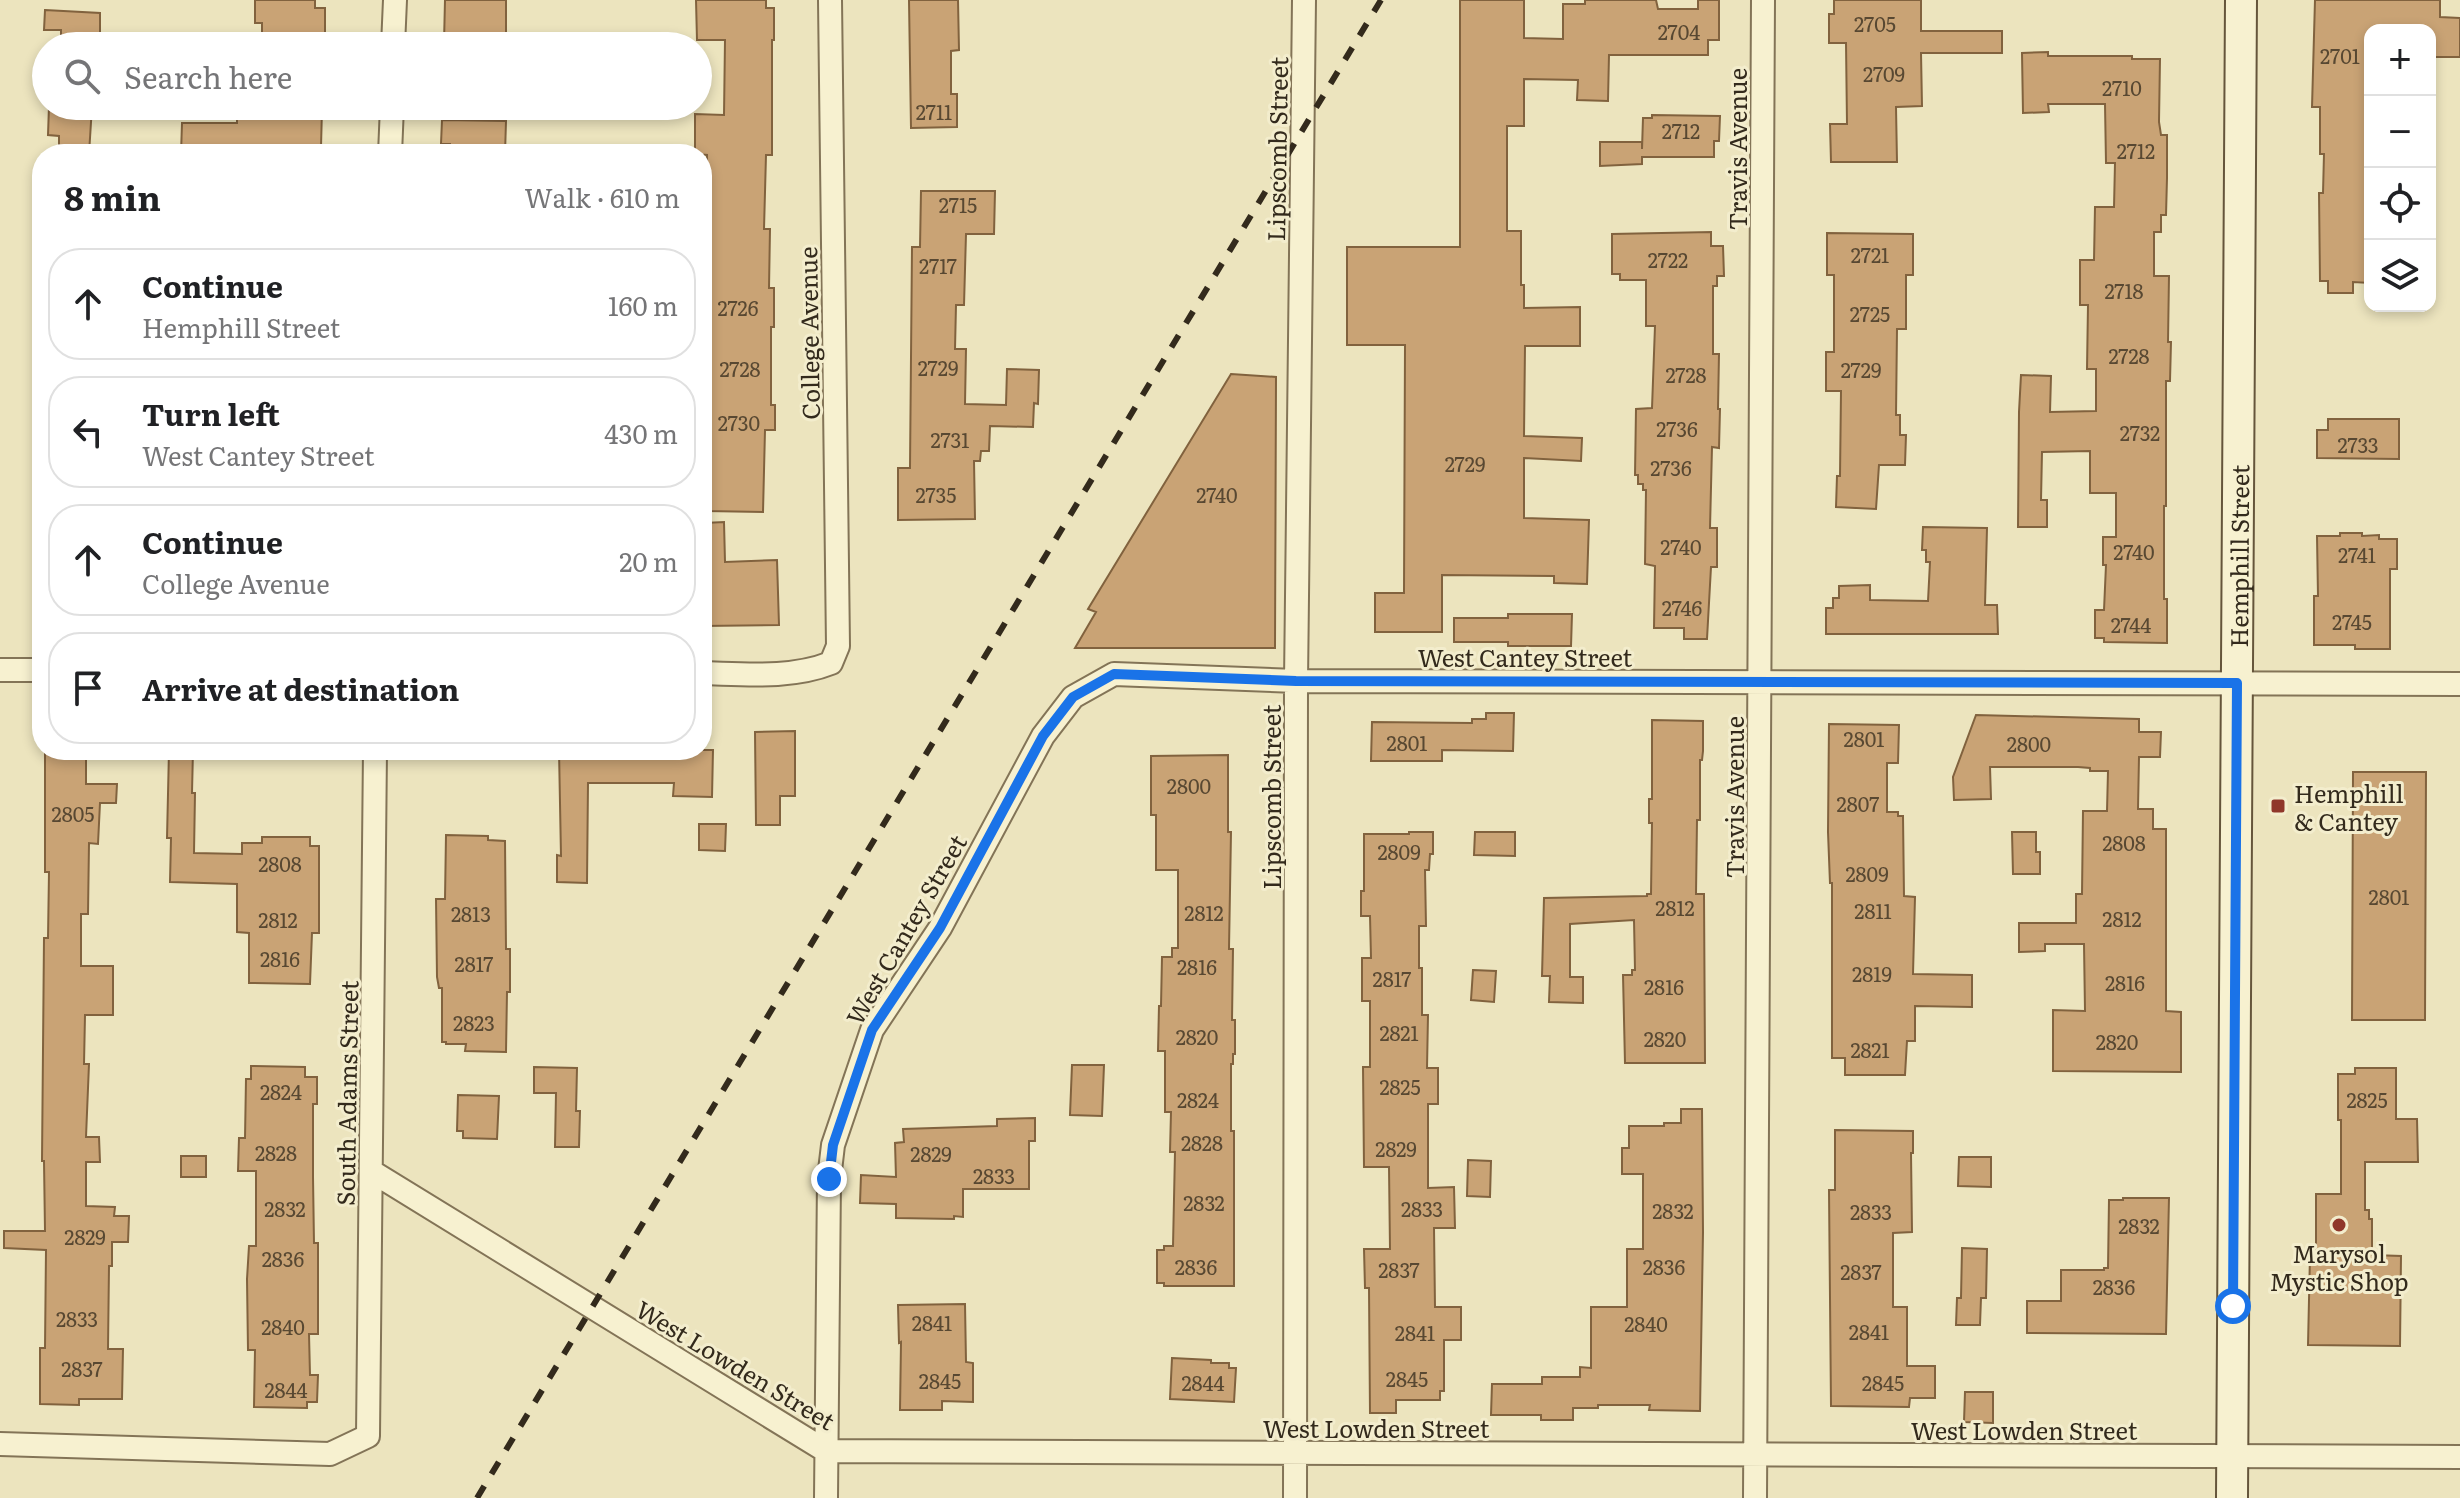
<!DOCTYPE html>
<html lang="en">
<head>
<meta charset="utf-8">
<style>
  :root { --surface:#fff; --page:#f2f2f2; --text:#202124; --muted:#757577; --line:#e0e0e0 }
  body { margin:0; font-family:Literata,serif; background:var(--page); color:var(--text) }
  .controls { position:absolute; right:24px; top:24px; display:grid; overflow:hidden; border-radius:16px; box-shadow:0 4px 12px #0003 }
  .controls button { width:72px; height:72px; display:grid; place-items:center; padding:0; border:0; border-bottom:2px solid var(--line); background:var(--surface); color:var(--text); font:40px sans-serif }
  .stop { position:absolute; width:24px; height:24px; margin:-18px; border:6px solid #1a73e8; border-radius:50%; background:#fff }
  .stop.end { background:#1a73e8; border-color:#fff; box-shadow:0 2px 8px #0008 }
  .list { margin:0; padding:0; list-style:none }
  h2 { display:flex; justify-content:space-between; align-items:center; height:104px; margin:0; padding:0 32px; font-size:34px }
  h2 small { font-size:26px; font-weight:400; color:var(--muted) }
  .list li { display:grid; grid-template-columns:52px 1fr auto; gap:24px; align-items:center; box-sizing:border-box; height:112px; margin:0 16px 16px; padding:0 16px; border:2px solid var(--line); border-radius:32px }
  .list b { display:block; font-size:30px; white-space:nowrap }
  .list p { margin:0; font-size:26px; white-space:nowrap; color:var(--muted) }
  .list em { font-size:26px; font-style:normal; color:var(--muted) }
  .icon { flex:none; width:44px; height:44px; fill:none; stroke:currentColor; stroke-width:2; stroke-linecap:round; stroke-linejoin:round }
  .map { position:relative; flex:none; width:2460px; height:1498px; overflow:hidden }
  .search { position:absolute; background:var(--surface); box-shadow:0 4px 12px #0003; left:32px; top:32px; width:680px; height:88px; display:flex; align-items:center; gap:20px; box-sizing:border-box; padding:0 28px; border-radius:44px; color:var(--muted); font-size:30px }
  .panel { position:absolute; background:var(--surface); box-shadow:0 4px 12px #0003; left:32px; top:144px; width:680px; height:616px; border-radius:32px }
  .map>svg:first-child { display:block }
</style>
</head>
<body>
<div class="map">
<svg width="2460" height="1498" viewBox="0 0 2460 1498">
  <rect width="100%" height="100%" fill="#ece4be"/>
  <path fill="#c9a375" stroke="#81623e" stroke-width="2" d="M255,0H315V8H325V46H304V36H262V23H255Z
    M445,0H506V35L467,34V43H444Z
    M696,0H766V8H774V40H772V155H766L764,229H770L769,288H774V327H771V405H775V430H765L763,512L706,511V484H702V413H708V326H702V228H706L707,155L695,154V114L724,115L725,40H697Z
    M909,0H958L959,50L951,51V94H957V127L911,128Z
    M1460,0H1524V38L1563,39V4H1585V0H1656L1658,9H1698V0H1719V40H1708V55H1609L1608,101L1577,100L1578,80L1524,79V126H1507V231H1521V285H1524V308L1580,307V346H1525L1524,436L1582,438L1581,461L1524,458V518L1589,520L1587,584L1554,583V576L1442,575V632H1375V593H1404L1405,345H1347V247H1460Z
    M1834,0H1921V31H2002V53H1921L1922,106L1896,107L1897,162H1831L1830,124H1847L1846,43H1829V14H1834Z
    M2315,0H2440V17L2460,18V57H2430V30H2370V283L2353,282V293H2328V281H2320L2319,193H2323L2324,154H2320V107H2312Z
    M45,10L100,13V46H61V30H44Z
    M2048,52V56H2132V59H2160L2159,122L2161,135H2167V178L2166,215H2161V232H2154V276H2169L2168,342H2171L2170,381H2166V506H2164V599H2167V643L2104,642V638H2095V610H2104L2106,565H2103V537H2116V493H2090V451L2042,452L2041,500H2047V527H2018L2019,412L2021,375L2051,376L2050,412L2096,411V369H2087L2088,305H2080V260H2094L2095,207H2114L2115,163H2106L2105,104H2048L2049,112L2023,113L2022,53Z
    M49,106H92L89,154H59V136L48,135Z
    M246,109H322L321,147L212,146V154H181L182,123H237V113H246Z
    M1652,115L1720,116L1719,141H1714V157H1642V164L1600,166V142H1642V149L1643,118H1652Z
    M442,120L506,121L505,154H450V144H441Z
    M921,191H995L994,234H966L964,305H956L955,349H966L965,404L1006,405L1007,369L1039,370L1038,404L1034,403L1033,427L990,426L989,451H981L980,461H974L975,519L898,520V468H910L912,247H920Z
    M1711,232V246H1723L1724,276H1717V286H1713V354H1719L1718,409H1720L1719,448L1712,447L1710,528H1717V567H1711L1707,639H1684V628H1654L1655,566L1645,564L1646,490H1643V484H1638V475H1635L1636,409L1652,408L1655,326H1646V280H1620V274H1612V234Z
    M1827,233L1913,234V275H1906V329H1897L1896,415H1900V435H1906L1905,465H1879L1876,509L1836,507L1837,476H1840L1841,391H1826V352H1834V275H1827Z
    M1231,374L1276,377L1275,648H1075L1096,612L1088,609Z
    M2328,419H2399V459L2317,458V430H2328Z
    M724,522L725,562L777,560L779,625L702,626V526H704V523Z
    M1923,527L1987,528L1985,605H1997L1998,634H1826V608H1833V598H1839V586L1870,585V600L1928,601L1930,562H1926V550H1922Z
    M2340,533H2362V536L2379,535V539H2397V569H2390V649H2355V645H2314V596H2318L2317,536H2340Z
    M1508,614H1572L1571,646H1508V642H1454V618H1508Z
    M1486,713H1514L1513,751L1442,750V761H1371L1372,722L1472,723V719H1486Z
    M1976,715L2139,719V732H2161L2160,757H2139L2138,809H2153V829H2166V1011L2181,1012V1072L2053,1071V1010L2085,1011L2084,944H2045V951L2019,952V923H2076V894H2082L2083,811H2107L2108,771H2090V768L2078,767H1990L1991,799L1954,800L1953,777Z
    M1652,720L1703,721V751L1702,760H1700V820H1697L1696,894H1704L1705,1063H1625L1623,975H1632V970H1635L1634,920L1570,924V977H1583V1003L1549,1002L1550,976H1542L1544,898L1647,896V894H1651L1652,823H1649V799H1652Z
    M1829,724L1899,725L1898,763H1887V812H1898V816H1903L1904,896L1915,897L1913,974L1972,975V1007L1915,1006V1041H1907L1905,1075H1845V1058H1832V883H1830L1828,832Z
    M795,731V796H780V825H756L755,732Z
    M45,750H86V784H117L116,803H100L98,844L89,843L88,914H81V966H113V1015H85L84,1064H89L86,1137H99L100,1162H86V1206L115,1207L114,1216H129L128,1242H112V1266H109L108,1349H123L122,1399H79V1405L40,1404V1348H45L46,1250L4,1248V1231H45L44,1161H42L44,938H48L49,872H45Z
    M169,750H193L192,793H195L194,853L242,854V843H262V837H310V846H319V933H312L310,984L249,983V933L237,932V884L170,882L171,838H167Z
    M559,750H713L712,797L673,796L674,783H588L587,883L557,882V855L561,856Z
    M1228,755V832H1231L1229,949H1233L1232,1020H1235V1054H1233V1064H1231V1131H1234V1286H1164V1283H1157V1250H1164V1246H1173L1175,1152H1170L1171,1112H1165V1051H1158L1159,1006H1161L1162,957H1172V948H1178V870H1156V815H1151V756Z
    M2353,772H2426L2425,1020H2352Z
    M699,824H726L725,851L699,850Z
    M1409,832H1433V854H1430L1429,870H1425L1426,926H1419V968H1422V1015H1428L1427,1068H1438V1104H1428V1188L1454,1187L1455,1228H1434L1435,1307H1461V1340H1444V1391H1440V1400H1396V1413H1370L1369,1288H1365L1364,1249H1390L1389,1167H1364L1363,1067H1370V1001H1362V958H1371L1370,916H1361V891H1364V834H1409Z
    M1475,832H1515V856L1474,855Z
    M2012,832H2036V852H2040V874H2013Z
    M446,835L488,836V840L505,841L506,949H510V992H507L506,1052L465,1051L466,1044H446V1042H442V988H439L437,977L436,899H445Z
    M1473,970L1496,971L1494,1002L1471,1000Z
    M1072,1065H1104L1102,1116L1070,1115Z
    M251,1066L305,1067V1077H317V1104H313V1177L314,1243H318V1334H309L310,1375H318L317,1402H307V1408L254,1407L255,1350H248L247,1279L249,1246H256V1171H238L239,1138H245L246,1079H251Z
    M534,1067L577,1068L576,1111H580L579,1147H555L556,1093H534Z
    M2355,1068H2396V1119H2417L2418,1162H2365V1210H2369V1219H2372V1255L2401,1256L2400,1346L2308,1345L2310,1255H2316V1194H2341V1120H2338V1074H2355Z
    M458,1095L499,1096L497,1139L463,1138V1131H457Z
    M1681,1109H1702L1703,1232L1700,1411L1649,1410L1650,1405H1598V1408H1573V1420H1541V1415H1491L1492,1384H1542V1377H1580V1367L1591,1368V1307H1627V1249H1643V1174H1622V1148H1629V1126H1664V1123H1681Z
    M1035,1118V1141H1029V1189H963V1217L954,1216V1219L896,1218V1204L860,1203L861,1175L896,1177L895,1143L904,1142L903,1129L997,1126V1119Z
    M1835,1130L1913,1131V1153H1911L1912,1232L1893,1233V1307H1907V1366H1935V1398H1910L1909,1407L1831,1406L1829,1190H1835Z
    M181,1156H206V1177H181Z
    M1959,1157H1991V1187L1958,1186Z
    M1468,1160L1491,1161L1490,1197L1467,1196Z
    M2123,1198H2169L2166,1334L2027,1333V1301H2061V1270H2104V1268H2108L2109,1200H2123Z
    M1962,1248L1987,1249L1986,1298H1981L1980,1325H1956L1957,1298H1961Z
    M965,1304L966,1362L973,1363V1402L942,1401V1410H900L901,1342L899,1343L898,1305Z
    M1172,1358L1211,1360V1363H1229V1368H1236L1234,1402L1170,1399Z
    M1965,1392H1993V1423L1964,1422Z"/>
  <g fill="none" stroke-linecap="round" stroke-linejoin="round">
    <g stroke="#837457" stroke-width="26">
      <path id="street" d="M393,46L395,0
        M390,154L392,106
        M0,670H42
        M702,673C744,674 791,679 831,663L838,646L830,0
        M371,1171L826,1451L2460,1457
        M0,1444L330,1454L368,1436L375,750
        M826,1498L829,1179L833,1145L872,1030L940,928L1043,736L1073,697L1114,674L1296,681L2460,684
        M1295,1498L1296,681L1304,0
        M1755,1498L1763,0"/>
    </g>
    <g stroke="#65553b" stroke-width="34">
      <g id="secondary">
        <path id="s1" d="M2232,1498L2241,0"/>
      </g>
    </g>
    <use href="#street" stroke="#f7f1d0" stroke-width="22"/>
    <use href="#secondary" stroke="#f7f1d0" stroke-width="30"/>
    <path stroke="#332a1c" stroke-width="6" stroke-dasharray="14 14" stroke-linecap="butt" d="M477,1498L1381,0"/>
  </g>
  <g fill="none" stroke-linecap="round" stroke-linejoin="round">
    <path stroke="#1a73e8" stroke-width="10" d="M829,1179L833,1145L872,1030L940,928L1043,736L1073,697L1114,674L1296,681L2237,683L2233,1306"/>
  </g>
  <g fill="#90372a" stroke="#f3edcd" stroke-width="3">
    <rect x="2270" y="798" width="16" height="16" rx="4"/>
    <circle cx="2339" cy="1225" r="8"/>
  </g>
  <g text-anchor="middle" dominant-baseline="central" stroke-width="6" stroke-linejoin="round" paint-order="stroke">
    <g font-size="20" fill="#584832">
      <text x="1875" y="23">2705</text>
      <text x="1679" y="31">2704</text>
      <text x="2340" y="55">2701</text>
      <text x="1884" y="73">2709</text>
      <text x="2122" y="87">2710</text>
      <text x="934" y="111">2711</text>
      <text x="1681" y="130">2712</text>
      <text x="2136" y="150">2712</text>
      <text x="958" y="204">2715</text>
      <text x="1870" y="254">2721</text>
      <text x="1668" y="259">2722</text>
      <text x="938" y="265">2717</text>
      <text x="2124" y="290">2718</text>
      <text x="738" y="307">2726</text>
      <text x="1870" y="313">2725</text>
      <text x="2129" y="355">2728</text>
      <text x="938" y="367">2729</text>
      <text x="740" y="368">2728</text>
      <text x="1861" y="369">2729</text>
      <text x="1686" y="374">2728</text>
      <text x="739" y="422">2730</text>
      <text x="1677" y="428">2736</text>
      <text x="2140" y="432">2732</text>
      <text x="950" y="439">2731</text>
      <text x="2358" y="444">2733</text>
      <text x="1465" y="463">2729</text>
      <text x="1671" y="467">2736</text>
      <text x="936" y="494">2735</text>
      <text x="1217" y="494">2740</text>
      <text x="1681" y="546">2740</text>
      <text x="2134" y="551">2740</text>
      <text x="2357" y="554">2741</text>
      <text x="1682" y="607">2746</text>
      <text x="2352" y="621">2745</text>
      <text x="2131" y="624">2744</text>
      <text x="1864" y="738">2801</text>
      <text x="1407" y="742">2801</text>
      <text x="2029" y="743">2800</text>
      <text x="1189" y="785">2800</text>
      <text x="1858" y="803">2807</text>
      <text x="73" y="813">2805</text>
      <text x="2124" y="842">2808</text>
      <text x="1399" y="851">2809</text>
      <text x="280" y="863">2808</text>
      <text x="1867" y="873">2809</text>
      <text x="2389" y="896">2801</text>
      <text x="1675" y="907">2812</text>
      <text x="1873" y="910">2811</text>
      <text x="1204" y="912">2812</text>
      <text x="471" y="913">2813</text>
      <text x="2122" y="918">2812</text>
      <text x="278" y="919">2812</text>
      <text x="280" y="958">2816</text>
      <text x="474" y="963">2817</text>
      <text x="1197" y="966">2816</text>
      <text x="1872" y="973">2819</text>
      <text x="1392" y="978">2817</text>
      <text x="2125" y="982">2816</text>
      <text x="1664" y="986">2816</text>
      <text x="474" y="1022">2823</text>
      <text x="1399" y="1032">2821</text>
      <text x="1197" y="1036">2820</text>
      <text x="1665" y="1038">2820</text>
      <text x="2117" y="1041">2820</text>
      <text x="1870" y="1049">2821</text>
      <text x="1400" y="1086">2825</text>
      <text x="281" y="1091">2824</text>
      <text x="1198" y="1099">2824</text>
      <text x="2367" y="1099">2825</text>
      <text x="1202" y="1142">2828</text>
      <text x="1396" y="1148">2829</text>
      <text x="276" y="1152">2828</text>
      <text x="931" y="1153">2829</text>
      <text x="994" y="1175">2833</text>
      <text x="1204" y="1202">2832</text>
      <text x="285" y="1208">2832</text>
      <text x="1422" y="1208">2833</text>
      <text x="1673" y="1210">2832</text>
      <text x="1871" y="1211">2833</text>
      <text x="2139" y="1225">2832</text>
      <text x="85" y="1236">2829</text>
      <text x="283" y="1258">2836</text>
      <text x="1196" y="1266">2836</text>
      <text x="1664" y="1266">2836</text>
      <text x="1399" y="1269">2837</text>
      <text x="1861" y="1271">2837</text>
      <text x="2114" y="1286">2836</text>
      <text x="77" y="1318">2833</text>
      <text x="932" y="1322">2841</text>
      <text x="1646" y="1323">2840</text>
      <text x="283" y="1326">2840</text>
      <text x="1869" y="1331">2841</text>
      <text x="1415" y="1332">2841</text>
      <text x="82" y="1368">2837</text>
      <text x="1407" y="1378">2845</text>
      <text x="940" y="1380">2845</text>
      <text x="1203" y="1382">2844</text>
      <text x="1883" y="1382">2845</text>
      <text x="286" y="1389">2844</text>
    </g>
    <g font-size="24" fill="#332a1c" stroke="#f3edcd">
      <text transform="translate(1276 149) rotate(-89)">Lipscomb Street</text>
      <text transform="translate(1736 149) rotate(-90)">Travis Avenue</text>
      <text transform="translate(808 333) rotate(-91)">College Avenue</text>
      <text stroke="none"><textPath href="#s1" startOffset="942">Hemphill Street</textPath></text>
      <text x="1525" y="656">West Cantey Street</text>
      <text transform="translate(1270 797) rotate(-90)">Lipscomb Street</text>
      <text transform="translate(1733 797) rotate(-90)">Travis Avenue</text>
      <text transform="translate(905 929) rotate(-60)">West Cantey Street</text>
      <text transform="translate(346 1093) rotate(-89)">South Adams Street</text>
      <text transform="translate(736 1364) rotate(31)">West Lowden Street</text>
      <text x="1376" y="1427">West Lowden Street</text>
      <text x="2024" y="1429">West Lowden Street</text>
    </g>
    <g font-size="24" fill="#332a1c" stroke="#f3edcd" text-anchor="start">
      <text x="2294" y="792">Hemphill<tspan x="2294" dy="28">&amp; Cantey</tspan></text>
      <text x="2339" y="1252" text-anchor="middle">Marysol<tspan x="2339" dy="28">Mystic Shop</tspan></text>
    </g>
  </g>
</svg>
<div class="controls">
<button>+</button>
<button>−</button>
<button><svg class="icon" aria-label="locate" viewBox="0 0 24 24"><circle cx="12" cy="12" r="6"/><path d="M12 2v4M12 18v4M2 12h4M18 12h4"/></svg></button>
<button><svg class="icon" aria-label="layers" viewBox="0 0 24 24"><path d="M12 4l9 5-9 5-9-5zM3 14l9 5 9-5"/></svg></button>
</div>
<div class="stop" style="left:2233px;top:1306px"></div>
<div class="stop end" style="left:829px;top:1179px"></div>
<div class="search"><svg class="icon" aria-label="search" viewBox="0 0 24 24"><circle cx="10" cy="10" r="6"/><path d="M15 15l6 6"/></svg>Search here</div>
<section class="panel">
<h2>8 min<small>Walk · 610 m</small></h2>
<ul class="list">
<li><svg class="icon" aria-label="ahead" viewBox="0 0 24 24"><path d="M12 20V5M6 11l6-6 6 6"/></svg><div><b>Continue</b><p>Hemphill Street</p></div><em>160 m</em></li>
<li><svg class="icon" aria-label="left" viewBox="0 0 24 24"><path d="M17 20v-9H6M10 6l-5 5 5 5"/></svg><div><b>Turn left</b><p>West Cantey Street</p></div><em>430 m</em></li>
<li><svg class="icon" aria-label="ahead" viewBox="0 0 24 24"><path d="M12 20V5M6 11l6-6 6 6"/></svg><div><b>Continue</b><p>College Avenue</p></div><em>20 m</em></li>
<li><svg class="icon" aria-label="arrive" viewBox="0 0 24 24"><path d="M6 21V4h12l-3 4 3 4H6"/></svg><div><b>Arrive at destination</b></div></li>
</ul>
</section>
</div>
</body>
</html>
